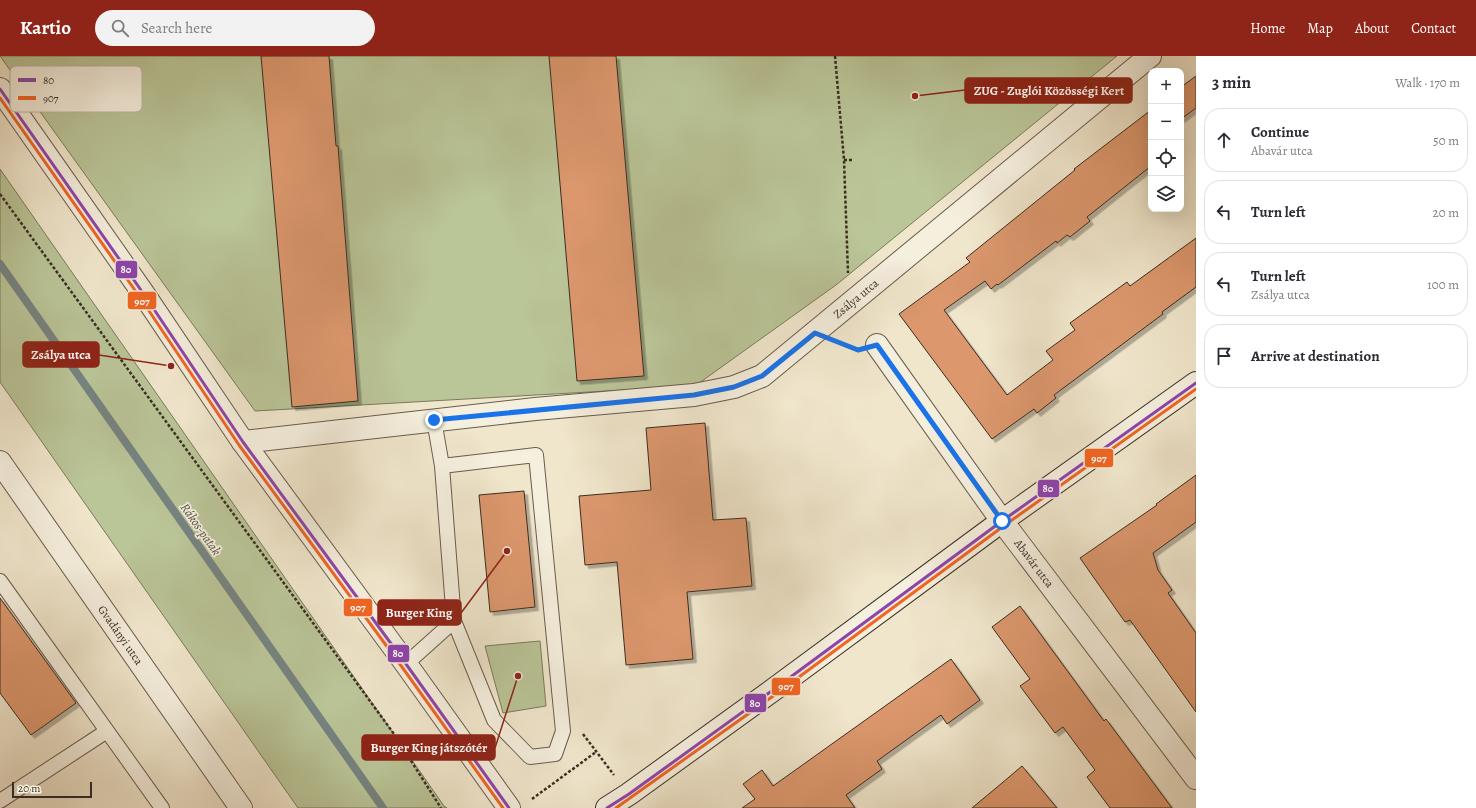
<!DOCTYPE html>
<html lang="en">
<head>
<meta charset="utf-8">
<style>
  :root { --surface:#fff; --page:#f2f2f3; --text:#2b2b33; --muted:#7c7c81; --line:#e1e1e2; --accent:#8f2418 }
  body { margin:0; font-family:Alegreya,serif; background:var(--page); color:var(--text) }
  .controls { position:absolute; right:12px; top:12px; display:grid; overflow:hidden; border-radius:8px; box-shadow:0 4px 16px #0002 }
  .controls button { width:36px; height:36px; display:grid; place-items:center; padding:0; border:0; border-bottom:1px solid var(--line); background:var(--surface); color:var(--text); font:20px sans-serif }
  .scale { position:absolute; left:12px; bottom:10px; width:80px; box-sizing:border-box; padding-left:4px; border:2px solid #3a2e23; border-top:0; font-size:11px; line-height:14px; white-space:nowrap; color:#3a2e23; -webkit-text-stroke:3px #f5efde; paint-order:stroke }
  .stop { position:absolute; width:12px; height:12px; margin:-9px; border:3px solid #1a73e8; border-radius:50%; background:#fff }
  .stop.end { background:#1a73e8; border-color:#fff; box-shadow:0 1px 4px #0008 }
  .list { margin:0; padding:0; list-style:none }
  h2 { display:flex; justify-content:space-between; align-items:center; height:52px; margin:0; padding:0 16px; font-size:17px }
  h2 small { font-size:13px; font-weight:400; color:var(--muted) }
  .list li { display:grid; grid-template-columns:26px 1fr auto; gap:12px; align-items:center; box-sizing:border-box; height:64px; margin:0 8px 8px; padding:0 8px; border:1px solid var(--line); border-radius:16px }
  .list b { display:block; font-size:15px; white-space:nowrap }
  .list p { margin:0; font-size:13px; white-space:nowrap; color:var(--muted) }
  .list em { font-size:13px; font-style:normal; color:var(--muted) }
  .icon { flex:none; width:22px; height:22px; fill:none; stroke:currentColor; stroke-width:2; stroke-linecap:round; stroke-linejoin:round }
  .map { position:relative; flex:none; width:1196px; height:752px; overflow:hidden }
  header { display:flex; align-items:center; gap:24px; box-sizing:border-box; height:56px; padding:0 20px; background:var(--accent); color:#fff }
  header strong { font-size:19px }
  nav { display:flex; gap:22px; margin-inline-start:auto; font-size:14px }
  .search { width:280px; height:36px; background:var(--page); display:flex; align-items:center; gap:10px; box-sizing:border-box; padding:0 14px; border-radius:22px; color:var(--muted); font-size:15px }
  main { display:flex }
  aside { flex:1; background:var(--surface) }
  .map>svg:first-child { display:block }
</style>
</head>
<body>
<header>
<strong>Kartio</strong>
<div class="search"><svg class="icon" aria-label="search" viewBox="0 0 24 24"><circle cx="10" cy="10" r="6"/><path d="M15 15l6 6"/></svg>Search here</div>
<nav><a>Home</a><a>Map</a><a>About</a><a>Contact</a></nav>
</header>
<main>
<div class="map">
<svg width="1196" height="752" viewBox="0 0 1196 752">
  <defs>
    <filter id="shadow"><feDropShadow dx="3.5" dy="3.5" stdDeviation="0" flood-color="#0004"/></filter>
  </defs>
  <rect width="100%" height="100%" fill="#f0e6cc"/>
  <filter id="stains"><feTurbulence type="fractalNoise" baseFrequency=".005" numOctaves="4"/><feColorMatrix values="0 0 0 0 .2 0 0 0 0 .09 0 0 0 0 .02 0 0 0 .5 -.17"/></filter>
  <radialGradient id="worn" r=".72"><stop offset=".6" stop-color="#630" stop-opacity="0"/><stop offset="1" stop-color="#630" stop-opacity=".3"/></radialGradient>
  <path fill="#bac598" stroke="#7a7a5e" d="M0,0H1117L836,229L695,330L255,355Z
    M0,113L444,750L447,752H298L0,326Z
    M540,585L546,650L503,657L485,590Z"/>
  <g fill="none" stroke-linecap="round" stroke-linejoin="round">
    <path stroke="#768482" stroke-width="8" d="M0,208L383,752"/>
  </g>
  <path fill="#dc976d" stroke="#3a2e23" filter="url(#shadow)" d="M261,0H329L336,90H338L358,345L292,351Z
    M549,0H616L644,320L577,325Z
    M1196,20V52L1181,63V31Z
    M1151,54V110L1087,161L1090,165L1070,181L1067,179L1057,187L1056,185L998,229L997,228L991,233L985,225L944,254L1007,339L1053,304L1046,295L1075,274L1070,267L1127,226L1130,230L1196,182V231L1162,256L1163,258L1054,339L1056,342L1037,357L1034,353L992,383L899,258L970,206L966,202L1075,114L1074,113Z
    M705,367L713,464L746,462L752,530L687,536L693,603L626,609L617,506L585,509L579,440L651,434L646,372Z
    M1196,419V466L1153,497L1158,514L1172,534L1168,537L1196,577V656L1130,564L1125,566L1080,502L1157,449L1156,448Z
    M524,435L535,551L490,556L479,439Z
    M0,542L76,647L31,679L0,637Z
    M1020,550L1104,665L1106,663L1172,752H1110L1087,721L1095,714L1063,671L1055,677L1020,630L1030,623L992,571Z
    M951,603L980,644L947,668L941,659L877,705L882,713L846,739L855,752H742L755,743L743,728L762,714L773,730Z
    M1022,710L1057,752H972L1002,727Z"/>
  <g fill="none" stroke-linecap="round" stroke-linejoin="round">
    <g stroke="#685c4d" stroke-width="16">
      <path id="service" d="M434,364L442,410L454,565L494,664L530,701L555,698L563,675L536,399L442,410
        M0,525L162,752
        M406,608L454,565
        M0,745L107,675"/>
    </g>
    <g stroke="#685c4d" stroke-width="24">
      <g id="minor">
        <path id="s1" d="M877,289L1002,465L1196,722"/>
        <path id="s2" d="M243,386L535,353L694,339L734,331L762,320L1150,0"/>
        <path id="s3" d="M0,406L241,752"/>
      </g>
    </g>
    <g stroke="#685c4d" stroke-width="24">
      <path id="tertiary" d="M0,33L143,237L243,386L406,608L509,752"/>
    </g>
    <g stroke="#3a2e23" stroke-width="24">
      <path id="secondary" d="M607,752L629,738L773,634L1002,465L1196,327"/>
    </g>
    <path stroke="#3a2e23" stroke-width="2.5" stroke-dasharray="3 2" stroke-linecap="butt" d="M835,0L844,104L848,217
      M844,104H854
      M0,138L394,678L441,752
      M840,287L852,292
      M583,678L614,719
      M532,743L596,696"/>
    <use href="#service" stroke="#f5efde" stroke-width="14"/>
    <use href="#minor" stroke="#f5efde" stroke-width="22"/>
    <use href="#tertiary" stroke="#f5efde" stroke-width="22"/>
    <use href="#secondary" stroke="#f5efde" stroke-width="22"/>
    <g stroke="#f5efde" stroke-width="6">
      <path id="bus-1" d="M0,33L143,237L243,386L406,608L509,752
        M607,752L629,738L773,634L1002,465L1196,327"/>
    </g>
    <g stroke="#f5efde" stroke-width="6">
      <path id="bus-2" d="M0,42L139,240L239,389L402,611L503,752
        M616,752L776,638L1005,469L1196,333"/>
    </g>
    <use href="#bus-1" stroke="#8e44ad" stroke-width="3"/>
    <use href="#bus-2" stroke="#f26522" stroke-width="3"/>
  </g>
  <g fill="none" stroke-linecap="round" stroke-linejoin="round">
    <path stroke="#1a73e8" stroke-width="5" d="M434,364L694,339L734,331L762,320L815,277L858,294L877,289L1002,465"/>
  </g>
  <g text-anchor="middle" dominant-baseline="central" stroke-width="3.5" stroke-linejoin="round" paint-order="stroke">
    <g font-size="12" fill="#3a2e23" stroke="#f5efde">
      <text stroke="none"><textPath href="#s2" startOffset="646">Zsálya utca</textPath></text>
      <text stroke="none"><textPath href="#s1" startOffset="269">Abavár utca</textPath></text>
      <text stroke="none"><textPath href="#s3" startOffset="211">Gvadányi utca</textPath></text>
    </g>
    <g font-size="13" font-style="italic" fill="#53524a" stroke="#f5efde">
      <text transform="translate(201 473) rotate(55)">Rákos-patak</text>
    </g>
  </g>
  <rect x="10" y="10" width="132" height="46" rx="6" fill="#f5efde" stroke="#bdb5a6" stroke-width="1"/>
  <rect x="18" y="22" width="18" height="4" fill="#8e44ad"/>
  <rect x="18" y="40" width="18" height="4" fill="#f26522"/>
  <g font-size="11" fill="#3a2e23">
    <text x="43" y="28">80</text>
    <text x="43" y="46">907</text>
  </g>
  <path fill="none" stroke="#8f2418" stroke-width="1.5" d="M915 40L965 34M171 310L99 299M507 495L461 557M518 620L495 692"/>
  <g fill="#8f2418" stroke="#f5efde" stroke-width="1.5">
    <circle cx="915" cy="40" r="4"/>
    <circle cx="171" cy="310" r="4"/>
    <circle cx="507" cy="495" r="4"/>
    <circle cx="518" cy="620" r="4"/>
  </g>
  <g fill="#8f2418" stroke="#8f2418" stroke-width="1.5">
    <rect x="965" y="22" width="167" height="25" rx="4"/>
    <rect x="23" y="286" width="76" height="25" rx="4"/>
    <rect x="378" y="544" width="83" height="25" rx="4"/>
    <rect x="362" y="679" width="133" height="25" rx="4"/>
  </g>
  <g font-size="13" text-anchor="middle" font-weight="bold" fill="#fff">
    <text x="1049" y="39">ZUG - Zuglói Közösségi Kert</text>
    <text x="61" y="303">Zsálya utca</text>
    <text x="419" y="561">Burger King</text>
    <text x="429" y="696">Burger King játszótér</text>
  </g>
  <g stroke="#f5efde" stroke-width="1.5">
    <rect x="115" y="204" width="23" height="19" rx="4" fill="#8e44ad"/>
    <rect x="127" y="235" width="30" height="19" rx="4" fill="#f26522"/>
    <rect x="1084" y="392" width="30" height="20" rx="4" fill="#f26522"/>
    <rect x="1037" y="423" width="23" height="19" rx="4" fill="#8e44ad"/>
    <rect x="343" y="542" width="30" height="19" rx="4" fill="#f26522"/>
    <rect x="387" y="588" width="23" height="19" rx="4" fill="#8e44ad"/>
    <rect x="771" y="621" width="30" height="19" rx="4" fill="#f26522"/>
    <rect x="744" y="637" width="23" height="20" rx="4" fill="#8e44ad"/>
  </g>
  <g font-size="11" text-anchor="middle" font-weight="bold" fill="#fff">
    <text x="126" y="217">80</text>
    <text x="142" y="249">907</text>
    <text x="1099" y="406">907</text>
    <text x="1048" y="436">80</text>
    <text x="358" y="555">907</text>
    <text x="398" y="601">80</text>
    <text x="786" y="634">907</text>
    <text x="755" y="651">80</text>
  </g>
  <rect width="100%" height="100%" filter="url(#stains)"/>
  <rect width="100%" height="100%" fill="url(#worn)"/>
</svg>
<div class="controls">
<button>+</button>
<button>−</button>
<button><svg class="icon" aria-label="locate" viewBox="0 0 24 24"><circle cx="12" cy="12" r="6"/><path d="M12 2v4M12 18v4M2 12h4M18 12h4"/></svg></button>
<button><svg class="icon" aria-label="layers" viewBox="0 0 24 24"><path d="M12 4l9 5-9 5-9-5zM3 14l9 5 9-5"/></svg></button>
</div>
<div class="scale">20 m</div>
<div class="stop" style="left:1002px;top:465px"></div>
<div class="stop end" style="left:434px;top:364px"></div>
</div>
<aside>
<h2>3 min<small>Walk · 170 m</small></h2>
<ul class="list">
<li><svg class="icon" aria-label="ahead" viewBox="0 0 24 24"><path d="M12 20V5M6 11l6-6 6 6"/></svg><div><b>Continue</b><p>Abavár utca</p></div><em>50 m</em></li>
<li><svg class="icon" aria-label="left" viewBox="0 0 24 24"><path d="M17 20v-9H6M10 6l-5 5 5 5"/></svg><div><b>Turn left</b></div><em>20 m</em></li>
<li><svg class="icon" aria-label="left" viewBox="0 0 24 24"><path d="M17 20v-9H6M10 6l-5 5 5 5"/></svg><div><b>Turn left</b><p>Zsálya utca</p></div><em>100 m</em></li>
<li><svg class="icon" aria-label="arrive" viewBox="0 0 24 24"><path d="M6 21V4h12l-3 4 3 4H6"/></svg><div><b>Arrive at destination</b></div></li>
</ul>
</aside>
</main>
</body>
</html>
